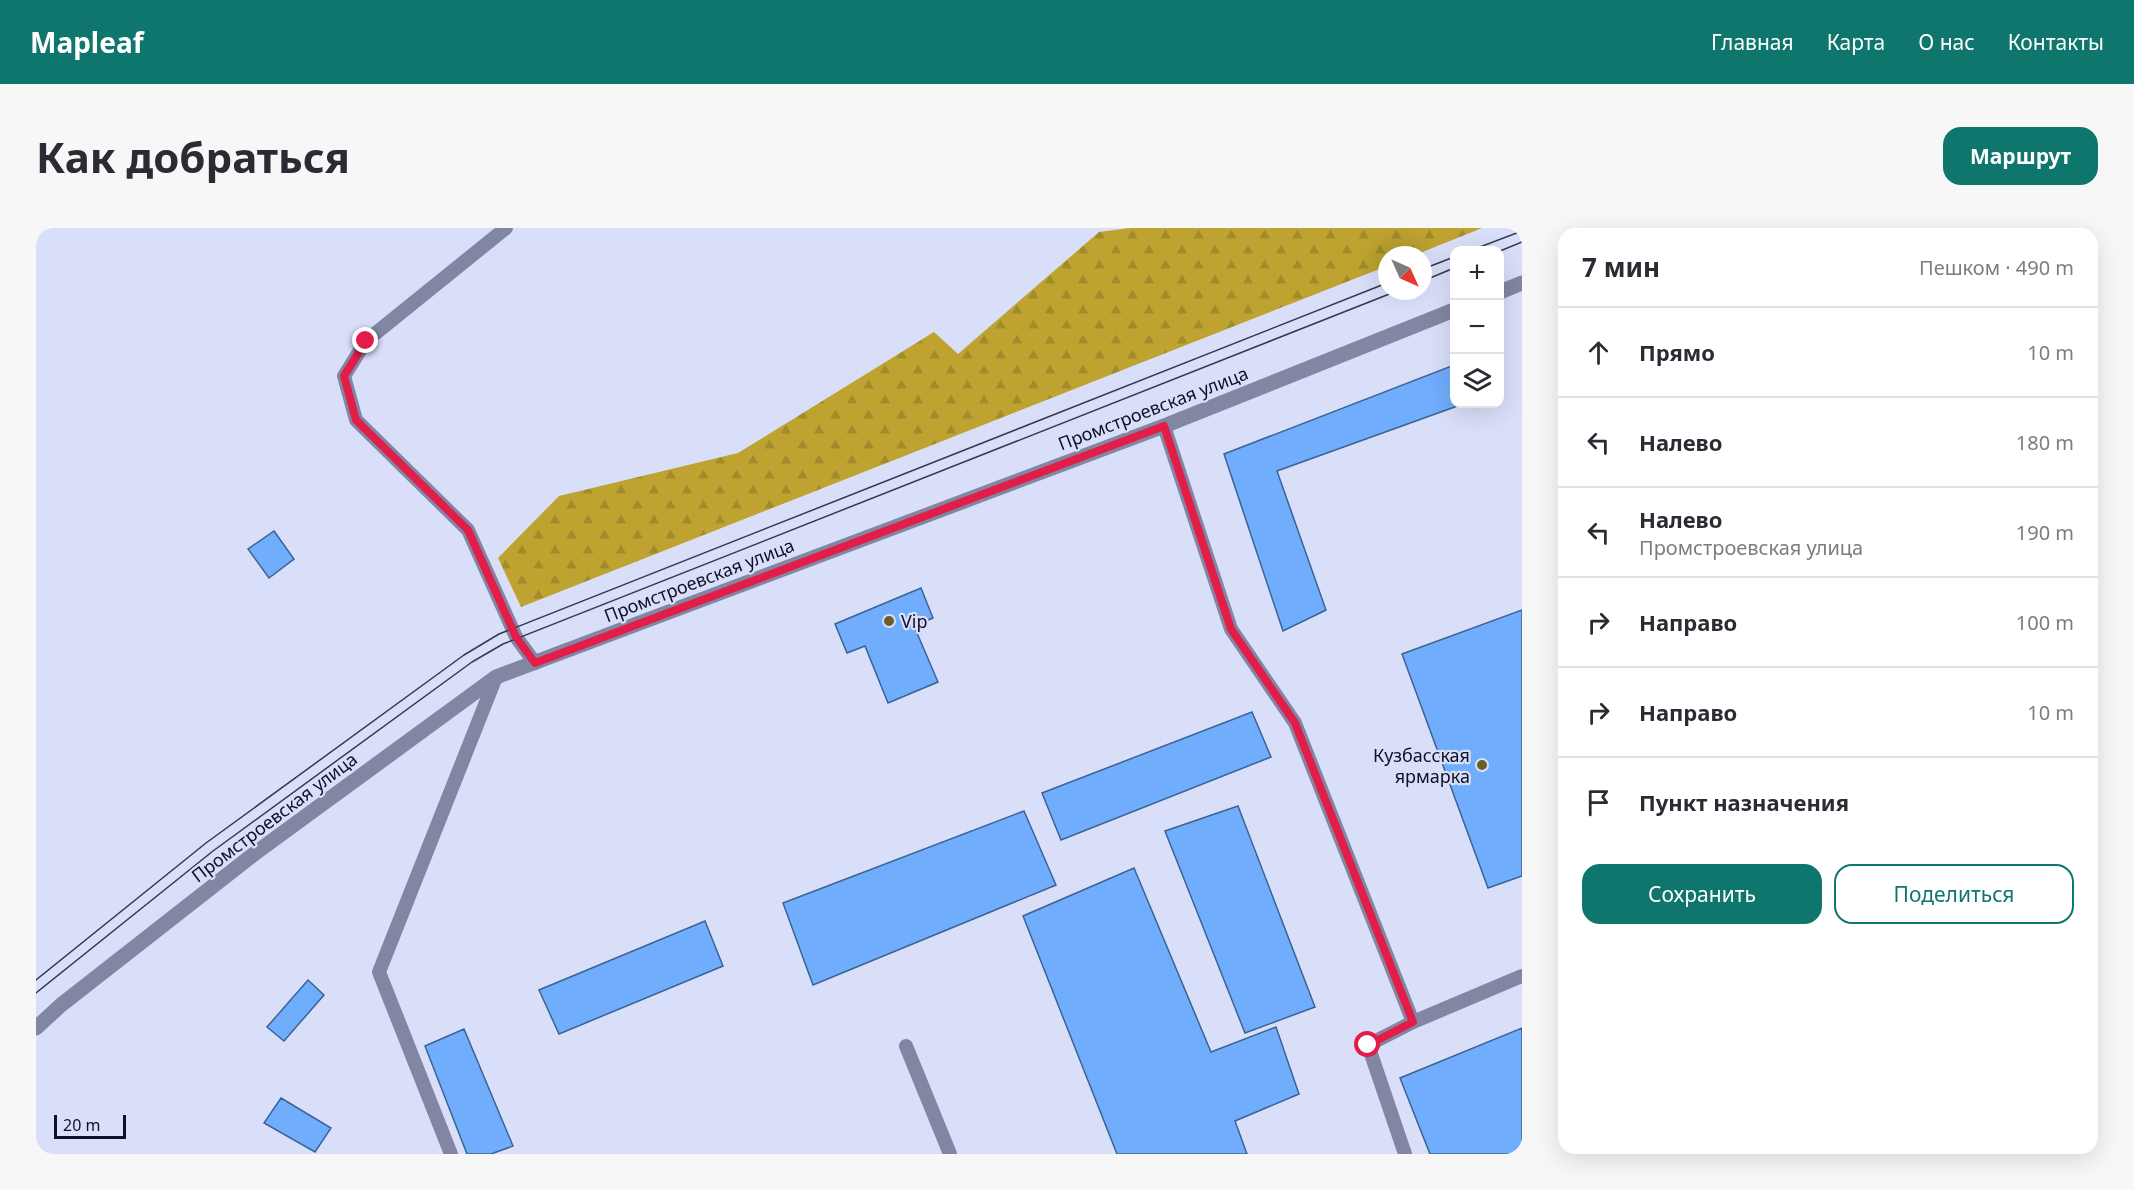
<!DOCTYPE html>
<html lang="ru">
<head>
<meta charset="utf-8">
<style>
  :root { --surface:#fff; --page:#f7f7f7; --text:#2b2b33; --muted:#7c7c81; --line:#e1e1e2; --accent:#0f766e }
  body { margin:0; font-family:"Noto Sans",sans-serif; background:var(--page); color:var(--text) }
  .controls { position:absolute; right:18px; top:18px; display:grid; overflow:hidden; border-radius:12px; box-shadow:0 6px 24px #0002 }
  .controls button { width:54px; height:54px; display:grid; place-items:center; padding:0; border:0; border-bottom:2px solid var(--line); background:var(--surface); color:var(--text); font:30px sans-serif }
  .compass { position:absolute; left:1342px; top:18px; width:54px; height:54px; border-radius:50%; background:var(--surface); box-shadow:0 6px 24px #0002; rotate:135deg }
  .scale { position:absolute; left:18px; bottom:15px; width:72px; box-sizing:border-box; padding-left:6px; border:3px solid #0e1127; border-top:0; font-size:16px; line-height:21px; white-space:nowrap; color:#0e1127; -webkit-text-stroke:4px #d9dff9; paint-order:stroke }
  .stop { position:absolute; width:18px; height:18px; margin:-14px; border:4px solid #e11d48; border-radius:50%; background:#fff }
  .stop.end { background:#e11d48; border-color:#fff; box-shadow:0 2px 6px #0008 }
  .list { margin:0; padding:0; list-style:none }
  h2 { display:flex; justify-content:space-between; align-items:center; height:78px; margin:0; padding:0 24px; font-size:26px }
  h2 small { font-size:20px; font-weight:400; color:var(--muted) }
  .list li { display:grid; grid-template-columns:39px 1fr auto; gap:18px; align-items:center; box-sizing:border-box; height:90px; padding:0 24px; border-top:2px solid var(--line) }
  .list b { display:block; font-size:22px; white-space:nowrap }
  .list p { margin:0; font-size:20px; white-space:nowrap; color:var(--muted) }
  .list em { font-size:20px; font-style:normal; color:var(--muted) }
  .actions { display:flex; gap:12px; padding:18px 24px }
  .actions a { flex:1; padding:14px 0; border:2px solid var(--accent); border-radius:18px; text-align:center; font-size:21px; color:var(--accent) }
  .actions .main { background:var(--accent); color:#fff }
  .icon { flex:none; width:33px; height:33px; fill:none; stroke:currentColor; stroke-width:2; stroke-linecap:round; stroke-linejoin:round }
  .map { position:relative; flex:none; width:1486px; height:926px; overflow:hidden; border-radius:18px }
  header { display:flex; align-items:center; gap:36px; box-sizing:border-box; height:84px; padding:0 30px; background:var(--accent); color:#fff }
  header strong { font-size:28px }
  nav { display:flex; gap:33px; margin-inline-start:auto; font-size:21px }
  .intro { display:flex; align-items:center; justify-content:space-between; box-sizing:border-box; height:144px; padding:0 36px }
  h1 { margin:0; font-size:42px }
  .button { padding:15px 27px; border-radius:18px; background:var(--accent); color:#fff; font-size:21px; font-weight:700 }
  main { display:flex; gap:36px; padding:0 36px }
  aside { flex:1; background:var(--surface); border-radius:18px; box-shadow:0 6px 24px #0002 }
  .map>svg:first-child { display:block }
</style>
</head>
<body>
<header>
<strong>Mapleaf</strong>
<nav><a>Главная</a><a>Карта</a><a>О нас</a><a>Контакты</a></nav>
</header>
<div class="intro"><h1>Как добраться</h1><a class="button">Маршрут</a></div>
<main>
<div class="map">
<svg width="1486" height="926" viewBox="0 0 1486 926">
  <defs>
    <pattern id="forest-firs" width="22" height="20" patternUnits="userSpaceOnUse" patternTransform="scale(1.5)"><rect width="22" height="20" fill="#bea330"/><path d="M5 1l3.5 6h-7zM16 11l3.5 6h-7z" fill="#a28b2b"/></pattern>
  </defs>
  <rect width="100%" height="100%" fill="#d9dff9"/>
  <path fill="url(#forest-firs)" d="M1094,0H1446L1379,27H1351V38L485,379L462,330L523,268L702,225L898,104L922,126L1063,4Z"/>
  <path fill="#70adfc" stroke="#3c6293" stroke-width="1.5" d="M1418,137V176H1427L1241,243L1290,382L1247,403L1188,226Z
    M238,303L258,331L233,350L212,321Z
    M885,360L897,390L878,398L902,454L852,475L829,418L811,425L799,396Z
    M1486,382V648L1452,660L1366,426Z
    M1216,484L1235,529L1025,612L1006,565Z
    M1202,578L1279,779L1209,805L1129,603Z
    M988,583L1020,657L777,757L747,675Z
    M1098,640L1175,824L1240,799L1263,866L1199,893L1211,926H1081L987,688Z
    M669,693L687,738L523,806L503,762Z
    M272,752L288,767L248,813L231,799Z
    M1486,800V926H1394L1364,850Z
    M428,801L477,918L455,926H431L389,818Z
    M245,870L295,900L279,924L228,895Z"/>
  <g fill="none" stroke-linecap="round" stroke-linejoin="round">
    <path stroke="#8187a2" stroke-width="14" d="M470,0L330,113L308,148L320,192L432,302L480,409L499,435
      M1128,198L1195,401L1259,495L1377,794L1332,817L1369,926
      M1377,794L1486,748
      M870,818L914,926
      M415,926L343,744L460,449"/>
    <path stroke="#8187a2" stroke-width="15" d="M1464,64L1486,55
      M0,800L25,777L218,626L460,449L1128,198L1418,82"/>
    <path stroke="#35384f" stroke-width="1.5" d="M1436,22L1486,3
      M1464,23L1486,14
      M1387,41L1418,29
      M1387,53L1418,40
      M0,752L170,615L428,427L463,406L1351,55
      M0,765L177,623L436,434L467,416L1361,63"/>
  </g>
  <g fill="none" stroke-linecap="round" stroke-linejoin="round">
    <path stroke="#e11d48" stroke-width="8" d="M330,113L308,148L320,192L432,302L480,409L499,435L1128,198L1195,401L1259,495L1377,794L1332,817"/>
  </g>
  <g fill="#6a5e2b" stroke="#d9dff9" stroke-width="2">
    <circle cx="853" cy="393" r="6"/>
    <circle cx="1446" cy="537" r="6"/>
  </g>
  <g text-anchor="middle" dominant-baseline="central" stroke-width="4.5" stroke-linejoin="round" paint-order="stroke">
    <g font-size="18" fill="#0e1127" stroke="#d9dff9">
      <text transform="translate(1117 180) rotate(-21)">Промстроевская улица</text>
      <text transform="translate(663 352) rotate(-21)">Промстроевская улица</text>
      <text transform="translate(238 589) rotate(-37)">Промстроевская улица</text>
    </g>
    <g font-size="18" fill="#0e1127" stroke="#d9dff9" text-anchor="start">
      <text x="865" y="393">Vip</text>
      <text x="1434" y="527" text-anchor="end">Кузбасская<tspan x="1434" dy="21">ярмарка</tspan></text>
    </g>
  </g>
</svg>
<div class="controls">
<button>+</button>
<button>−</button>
<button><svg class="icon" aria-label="layers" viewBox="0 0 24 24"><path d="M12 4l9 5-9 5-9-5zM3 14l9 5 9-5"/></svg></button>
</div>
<svg class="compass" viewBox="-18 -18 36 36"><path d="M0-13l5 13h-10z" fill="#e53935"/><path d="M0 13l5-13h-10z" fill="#7c7c81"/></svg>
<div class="scale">20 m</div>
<div class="stop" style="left:1332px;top:817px"></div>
<div class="stop end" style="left:330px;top:113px"></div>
</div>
<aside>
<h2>7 мин<small>Пешком · 490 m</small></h2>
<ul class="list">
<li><svg class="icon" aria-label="ahead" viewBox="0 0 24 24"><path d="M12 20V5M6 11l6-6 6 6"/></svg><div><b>Прямо</b></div><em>10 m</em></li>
<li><svg class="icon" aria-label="left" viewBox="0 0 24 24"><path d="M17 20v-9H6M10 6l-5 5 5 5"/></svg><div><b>Налево</b></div><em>180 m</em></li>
<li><svg class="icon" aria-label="left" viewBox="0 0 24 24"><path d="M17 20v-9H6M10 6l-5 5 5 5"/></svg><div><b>Налево</b><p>Промстроевская улица</p></div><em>190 m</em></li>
<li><svg class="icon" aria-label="right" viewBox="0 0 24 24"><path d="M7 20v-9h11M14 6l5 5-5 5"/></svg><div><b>Направо</b></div><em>100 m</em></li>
<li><svg class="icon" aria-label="right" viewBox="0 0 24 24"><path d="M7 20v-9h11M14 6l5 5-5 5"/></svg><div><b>Направо</b></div><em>10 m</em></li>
<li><svg class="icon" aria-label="arrive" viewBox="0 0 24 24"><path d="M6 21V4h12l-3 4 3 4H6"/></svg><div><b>Пункт назначения</b></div></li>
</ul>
<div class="actions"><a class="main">Сохранить</a><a>Поделиться</a></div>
</aside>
</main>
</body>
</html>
